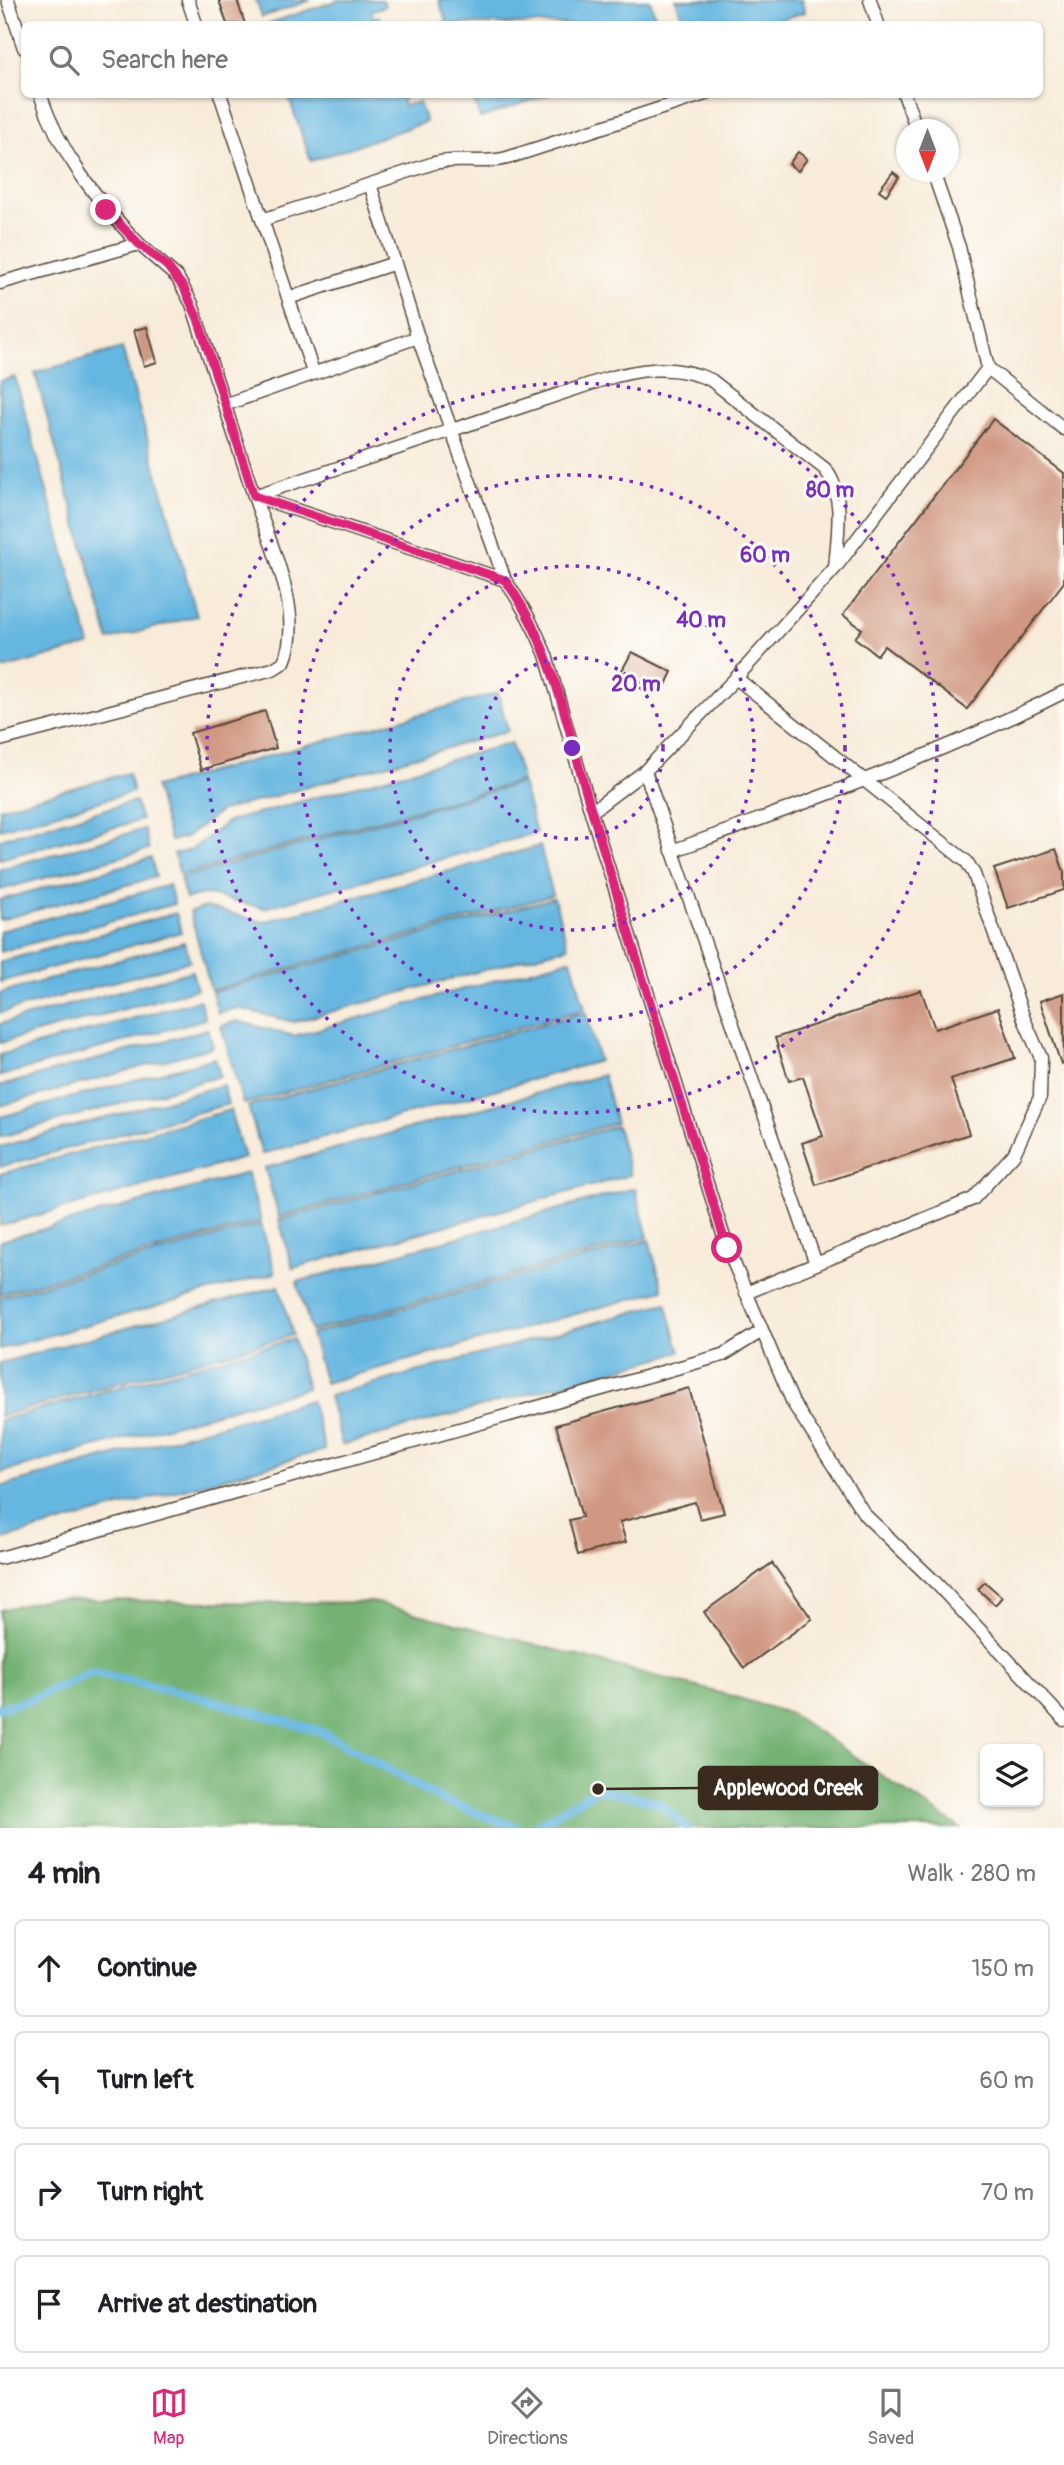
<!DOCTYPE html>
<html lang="en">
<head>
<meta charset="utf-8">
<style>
  :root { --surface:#fff; --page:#f2f2f2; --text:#202124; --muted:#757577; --line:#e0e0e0; --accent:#db2777 }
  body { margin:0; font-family:Pangolin,sans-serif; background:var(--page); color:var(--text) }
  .controls { position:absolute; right:21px; bottom:21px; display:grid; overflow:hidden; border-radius:10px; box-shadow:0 2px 5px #0004 }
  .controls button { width:63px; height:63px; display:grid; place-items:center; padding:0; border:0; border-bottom:2px solid var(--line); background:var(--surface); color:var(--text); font:35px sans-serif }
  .compass { position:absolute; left:896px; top:119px; width:63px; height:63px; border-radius:50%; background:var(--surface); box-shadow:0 2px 5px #0004; rotate:180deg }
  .stop { position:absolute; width:21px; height:21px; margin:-16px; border:5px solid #db2777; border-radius:50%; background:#fff }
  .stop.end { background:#db2777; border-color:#fff; box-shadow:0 2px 7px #0008 }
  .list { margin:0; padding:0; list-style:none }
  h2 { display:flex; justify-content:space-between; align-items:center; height:91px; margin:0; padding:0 28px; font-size:30px }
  h2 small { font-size:23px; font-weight:400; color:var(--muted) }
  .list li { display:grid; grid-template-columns:46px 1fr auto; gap:21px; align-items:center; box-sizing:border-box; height:98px; margin:0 14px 14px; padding:0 14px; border:2px solid var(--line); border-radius:10px }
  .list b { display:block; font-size:26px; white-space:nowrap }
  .list em { font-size:23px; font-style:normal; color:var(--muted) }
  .icon { flex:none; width:38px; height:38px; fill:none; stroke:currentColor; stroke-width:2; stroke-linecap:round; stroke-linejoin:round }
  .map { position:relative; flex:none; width:1064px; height:1828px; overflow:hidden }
  .search { position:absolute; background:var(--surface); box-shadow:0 2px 5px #0004; left:21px; right:21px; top:21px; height:77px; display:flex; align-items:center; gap:18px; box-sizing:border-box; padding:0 24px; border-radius:10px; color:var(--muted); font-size:26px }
  .sheet { height:539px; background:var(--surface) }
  nav { display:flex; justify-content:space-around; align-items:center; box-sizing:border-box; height:98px; border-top:2px solid var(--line); background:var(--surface); font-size:19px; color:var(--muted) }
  nav a { display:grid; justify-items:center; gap:4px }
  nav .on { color:var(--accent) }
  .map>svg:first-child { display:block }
</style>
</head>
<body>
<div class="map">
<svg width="1064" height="1828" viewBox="0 0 1064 1828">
  <rect width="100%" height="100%" fill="#fdfcf7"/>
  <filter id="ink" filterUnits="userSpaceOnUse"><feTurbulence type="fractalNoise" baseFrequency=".0143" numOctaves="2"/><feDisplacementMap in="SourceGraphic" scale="14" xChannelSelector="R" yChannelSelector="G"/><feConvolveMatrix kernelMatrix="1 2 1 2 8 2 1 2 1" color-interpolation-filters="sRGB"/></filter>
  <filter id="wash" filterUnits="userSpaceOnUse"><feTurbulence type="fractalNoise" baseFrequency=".00686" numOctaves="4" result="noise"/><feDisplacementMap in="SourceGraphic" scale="28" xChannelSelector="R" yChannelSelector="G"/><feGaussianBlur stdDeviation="1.57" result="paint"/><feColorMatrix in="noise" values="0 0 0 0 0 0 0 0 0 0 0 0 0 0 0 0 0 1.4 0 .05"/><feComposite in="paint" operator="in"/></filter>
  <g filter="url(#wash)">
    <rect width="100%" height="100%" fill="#f8ebd9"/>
    <path fill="#73b273" stroke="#576e48" stroke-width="2" d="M47,1599L271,1603L373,1602L739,1698L791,1714L960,1828H0V1610Z"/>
    <path fill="#65b6e0" stroke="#50707f" stroke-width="2" d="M256,0H311L262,17Z
      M339,0H383L385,6L371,11L374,18L379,16L382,24H267Z
      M439,0H650L658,24H447Z
      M676,0H801L805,12L767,24H684Z
      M472,94H548V95L480,118Z
      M288,95H407V97L402,99L404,106L419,102L426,122L311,161Z
      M122,348L197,616L109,640L35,373Z
      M15,377L90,645L3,669L0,658V381Z
      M498,693L508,731L221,811L186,837L170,841L155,787Z
      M511,743L522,781L180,875L174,854L191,850L227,822Z
      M128,773L133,792L0,829V808Z
      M522,783L536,833L264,908L205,894L186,899L180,878Z
      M135,801L141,820L0,859V839Z
      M144,829L149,849L0,890V869Z
      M540,846L553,895L211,990L190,912L206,907L263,922Z
      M151,858L156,877L0,920V900Z
      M169,885L174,904L0,952V931Z
      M554,898L568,947L294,1022L237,1008L218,1013L212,992Z
      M176,913L181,932L0,982V962Z
      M184,942L190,961L0,1013V993Z
      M571,959L585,1009L243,1104L221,1026L237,1021L294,1036Z
      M192,971L197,989L0,1043V1024Z
      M200,1000L205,1019L0,1076V1055Z
      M586,1012L599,1061L262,1154L248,1106Z
      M208,1029L213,1047L0,1106V1086Z
      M215,1058L220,1076L0,1137V1117Z
      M603,1075L616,1123L279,1217L265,1168Z
      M223,1085L228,1104L0,1167V1147Z
      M230,1110L244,1158L0,1226V1174Z
      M617,1126L630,1175L293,1268L279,1220Z
      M247,1173L261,1221L0,1294V1241Z
      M635,1188L648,1237L311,1331L297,1282Z
      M261,1224L275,1273L0,1349V1297Z
      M649,1240L663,1290L325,1383L311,1334Z
      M279,1286L293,1335L0,1416V1363Z
      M666,1303L680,1352L342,1445L329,1396Z
      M293,1339L307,1388L0,1473V1420Z
      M311,1400L325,1450L0,1540V1487Z"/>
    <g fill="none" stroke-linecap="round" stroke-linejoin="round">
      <path stroke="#65b6e0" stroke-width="9" d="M0,1708L32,1699L92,1672L200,1697L322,1732L442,1800L518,1828
        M532,1828L598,1789L658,1802L687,1828"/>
    </g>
    <g id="blocks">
      <path fill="#d09882" d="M219,0H237L245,24H227Z
        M798,152L807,159L798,171L789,164Z
        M893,172L899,177L886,195L879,190Z
        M147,327L157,362L144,366L134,330Z
        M993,419L1064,473V582L967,709L884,646L877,655L855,638L862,629L843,615Z
        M632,652L672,672L662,693L621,672Z
        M265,711L276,748L201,770L190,733Z
        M1056,849L1064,872V890L1008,908L994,869Z
        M921,990L935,1029L998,1008L1015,1058L951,1079L969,1134L816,1185L802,1143L823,1136L803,1077L789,1081L775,1038Z
        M1064,993V1063L1061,1064L1040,1001Z
        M689,1388L724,1513L700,1519L695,1502L620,1522L626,1542L578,1555L569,1520L582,1517L556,1425Z
        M772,1563L812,1619L744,1668L704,1612Z
        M985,1582L1002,1597L995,1605L978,1589Z"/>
    </g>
  </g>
  <g filter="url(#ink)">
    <use href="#blocks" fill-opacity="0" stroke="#57473a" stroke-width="2"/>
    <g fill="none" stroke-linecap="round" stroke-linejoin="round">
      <g stroke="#57473a" stroke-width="15">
        <path id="lane" d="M8,0L24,48
          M188,0L196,24
          M870,0L878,24
          M40,94C60,154 96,199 139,244
          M220,94L313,372
          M904,94L917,130
          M933,172L959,247L988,368
          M370,184L418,337L505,580
          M262,220L434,163C458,157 483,165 507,158L705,94
          M0,283L139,244L177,277L192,304L254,496L505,580C522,604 535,628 546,655L591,812L727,1247L793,1403L865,1515L936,1583L1064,1720
          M288,298L395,263
          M224,405L418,337
          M736,678L835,568L988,368L1064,429
          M0,740L273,669L284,662C305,613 270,545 254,496L599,381C637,369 673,363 711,380L825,469C846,495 837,537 835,568
          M645,771L816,1264
          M591,812L645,771L736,678L967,862L974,874L1024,1019L1041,1058L1040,1097L1014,1154L973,1199L746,1293
          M672,851C805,803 938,756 1064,692
          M0,1558L723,1355L762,1331"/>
      </g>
      <use href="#lane" stroke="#fff" stroke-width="12"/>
    </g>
  </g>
  <g fill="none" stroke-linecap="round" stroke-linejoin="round" filter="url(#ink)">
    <path stroke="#db2777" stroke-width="9" d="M106,210L139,244L167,266L184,288L198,319L254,496L505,580C555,647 568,734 592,812C635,957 682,1102 727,1248"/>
  </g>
  <g fill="none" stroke="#7b2cbf" stroke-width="3.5" stroke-dasharray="3.5 7">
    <circle cx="572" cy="748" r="91"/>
    <circle cx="572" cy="748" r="182"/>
    <circle cx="572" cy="748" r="273"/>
    <circle cx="572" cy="748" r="365"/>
  </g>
  <circle cx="572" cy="748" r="10" fill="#7b2cbf" stroke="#fdfcf7" stroke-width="3.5"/>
  <g font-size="21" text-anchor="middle" font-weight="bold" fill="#7b2cbf" stroke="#fdfcf7" stroke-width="6" stroke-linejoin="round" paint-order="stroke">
    <text x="830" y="497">80 m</text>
    <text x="765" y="562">60 m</text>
    <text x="701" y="627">40 m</text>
    <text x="636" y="691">20 m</text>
  </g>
  <path fill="none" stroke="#3b2a1e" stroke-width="2.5" d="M598 1789L699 1788"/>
  <circle fill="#3b2a1e" stroke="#fdfcf7" stroke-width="2.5" cx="598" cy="1789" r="7"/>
  <rect fill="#3b2a1e" stroke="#3b2a1e" stroke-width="2.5" x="699" y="1767" width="178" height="42" rx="7"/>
  <g font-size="21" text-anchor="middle" font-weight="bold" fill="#fff">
    <text x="788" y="1795">Applewood Creek</text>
  </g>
</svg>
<div class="controls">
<button><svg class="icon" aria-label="layers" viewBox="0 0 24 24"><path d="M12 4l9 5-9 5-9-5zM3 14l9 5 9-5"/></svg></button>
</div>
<svg class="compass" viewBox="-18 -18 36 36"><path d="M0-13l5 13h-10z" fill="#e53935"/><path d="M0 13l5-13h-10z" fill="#757577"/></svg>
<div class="stop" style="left:727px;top:1248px"></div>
<div class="stop end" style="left:106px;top:210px"></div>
<div class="search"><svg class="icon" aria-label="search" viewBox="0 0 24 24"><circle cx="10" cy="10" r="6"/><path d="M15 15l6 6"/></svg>Search here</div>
</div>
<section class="sheet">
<h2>4 min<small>Walk · 280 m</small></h2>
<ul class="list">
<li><svg class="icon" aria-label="ahead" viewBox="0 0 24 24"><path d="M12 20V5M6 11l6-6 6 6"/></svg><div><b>Continue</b></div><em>150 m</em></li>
<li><svg class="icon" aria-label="left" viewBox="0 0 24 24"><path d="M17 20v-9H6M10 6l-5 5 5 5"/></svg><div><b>Turn left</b></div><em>60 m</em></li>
<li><svg class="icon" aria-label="right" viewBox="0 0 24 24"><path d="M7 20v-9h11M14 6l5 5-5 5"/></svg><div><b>Turn right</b></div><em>70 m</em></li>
<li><svg class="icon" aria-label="arrive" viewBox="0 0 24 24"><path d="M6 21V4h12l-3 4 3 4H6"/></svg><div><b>Arrive at destination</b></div></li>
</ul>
</section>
<nav>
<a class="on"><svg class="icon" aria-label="map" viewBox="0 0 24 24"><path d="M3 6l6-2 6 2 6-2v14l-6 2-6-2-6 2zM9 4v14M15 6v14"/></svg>Map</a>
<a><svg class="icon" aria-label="directions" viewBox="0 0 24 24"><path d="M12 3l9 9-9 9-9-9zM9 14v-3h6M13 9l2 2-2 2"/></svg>Directions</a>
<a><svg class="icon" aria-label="saved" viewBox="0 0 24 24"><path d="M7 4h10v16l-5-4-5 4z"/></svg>Saved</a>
</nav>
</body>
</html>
